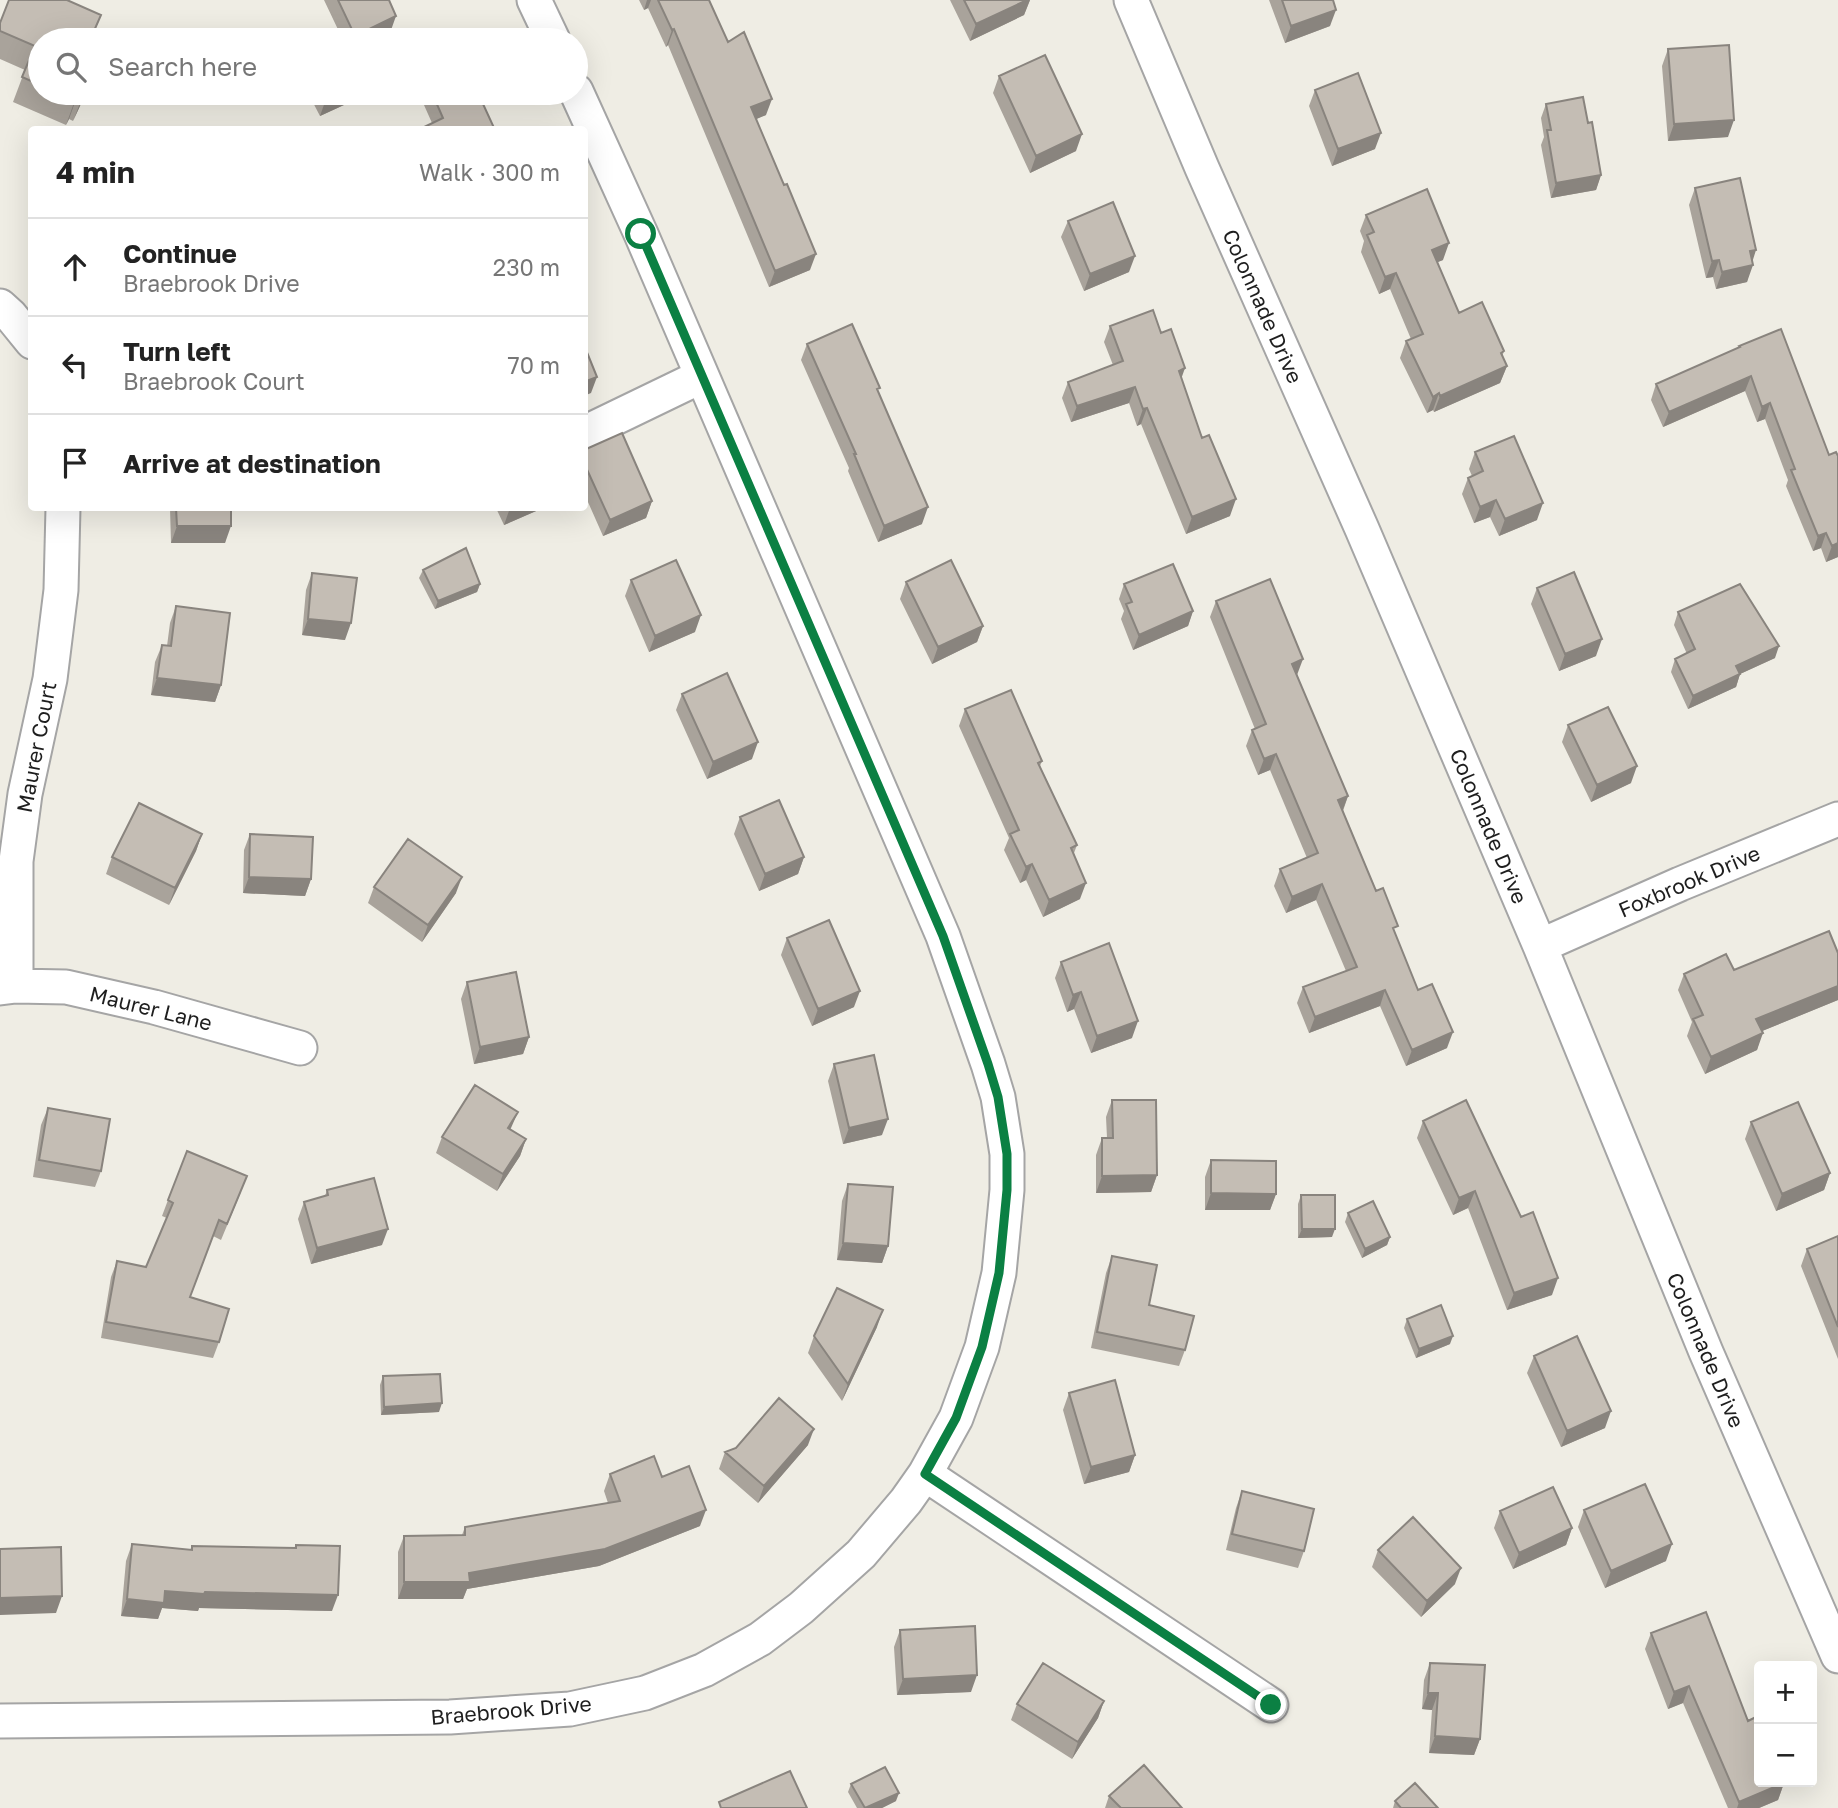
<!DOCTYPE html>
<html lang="en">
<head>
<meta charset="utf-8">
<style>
  :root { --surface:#fff; --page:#f2f2f2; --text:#222; --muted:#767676; --line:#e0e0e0 }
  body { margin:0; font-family:"Golos Text",sans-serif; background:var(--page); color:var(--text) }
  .controls { position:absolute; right:21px; bottom:21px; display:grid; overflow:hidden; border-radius:7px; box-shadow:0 7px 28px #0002 }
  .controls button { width:63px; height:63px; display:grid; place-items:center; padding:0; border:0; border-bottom:2px solid var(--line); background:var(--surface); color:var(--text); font:35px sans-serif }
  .stop { position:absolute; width:21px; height:21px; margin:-16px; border:5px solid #0b8043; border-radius:50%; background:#fff }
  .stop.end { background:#0b8043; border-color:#fff; box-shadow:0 2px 7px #0008 }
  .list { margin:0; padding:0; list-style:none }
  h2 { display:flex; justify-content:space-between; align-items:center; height:91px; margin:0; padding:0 28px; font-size:30px }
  h2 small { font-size:23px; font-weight:400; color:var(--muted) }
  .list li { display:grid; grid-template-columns:46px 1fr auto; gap:21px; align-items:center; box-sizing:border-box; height:98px; padding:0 28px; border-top:2px solid var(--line) }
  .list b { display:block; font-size:26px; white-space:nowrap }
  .list p { margin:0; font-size:23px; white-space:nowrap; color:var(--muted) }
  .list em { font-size:23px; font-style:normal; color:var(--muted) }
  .icon { flex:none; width:38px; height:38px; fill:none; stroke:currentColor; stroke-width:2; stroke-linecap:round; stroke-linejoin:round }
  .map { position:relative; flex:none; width:1838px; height:1808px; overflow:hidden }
  .search { position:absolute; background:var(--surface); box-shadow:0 7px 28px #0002; left:28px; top:28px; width:560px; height:77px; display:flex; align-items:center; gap:18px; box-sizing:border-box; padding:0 24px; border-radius:38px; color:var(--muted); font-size:26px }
  .panel { position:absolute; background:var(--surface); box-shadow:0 7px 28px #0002; left:28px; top:126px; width:560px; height:385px; border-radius:7px }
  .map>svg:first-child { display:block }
</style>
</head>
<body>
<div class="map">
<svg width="1838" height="1808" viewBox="0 0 1838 1808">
  <rect width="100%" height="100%" fill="#efede4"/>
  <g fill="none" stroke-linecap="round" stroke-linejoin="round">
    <g stroke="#a5a5a5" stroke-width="37">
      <path id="street" d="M534,0L553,40
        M1131,0L1202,168L1362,529L1540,946L1706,1352L1838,1656
        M0,306L11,316L32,342
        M584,433L702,376
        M1540,946L1680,884L1838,819
        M16,986V861L25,794L50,679L61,590L63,508
        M0,988L16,986L66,987L154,1007L300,1048
        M925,1474L1271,1705
        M0,1721L450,1717L570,1709L645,1693L704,1670L760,1639L801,1608L861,1554L906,1501L925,1474L956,1418L982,1347L999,1273L1007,1190V1154L998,1097L988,1064L943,936L641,234L576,91"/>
    </g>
    <use href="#street" stroke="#fff" stroke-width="33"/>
  </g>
  <path fill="#a9a39b" d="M324,0H389L390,33L375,40H343Z
    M639,0H709L728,42L766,115L756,119L810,270L769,287L668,45L666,47L648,8L644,10Z
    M950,0H1030L1024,15L970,41Z
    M1269,0H1333L1330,26L1285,43Z
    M101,15L91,40H40V93H86L73,121L69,119L66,125L13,102L25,70L0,59V23Z
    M1668,49L1728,137L1668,141L1662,66Z
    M999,76L1076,151L1030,173L993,93Z
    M1315,90L1375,149L1332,166L1309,106Z
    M308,93H370L320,116Z
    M428,93H478L495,130L432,123L424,105Z
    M1546,104L1588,123L1601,175L1596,190L1551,198L1541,145L1544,137L1541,118Z
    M1695,188L1752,260L1747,282L1716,289L1713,277L1706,278L1689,205Z
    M1366,215L1443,260L1437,262L1459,313L1504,351L1502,357L1507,366L1500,383L1434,412L1433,410L1427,413L1400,358L1406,341L1411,339L1390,289L1379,294L1361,252L1364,241L1360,231Z
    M1068,221L1129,272L1084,291L1061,237Z
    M1110,326L1161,333L1181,378L1230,516L1186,534L1141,424L1137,426L1129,403L1071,422L1062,398L1068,382L1113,365L1104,342Z
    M1781,329L1838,557L1826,562L1821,548L1813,551L1786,486L1788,480L1765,419L1757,422L1745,391L1663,427L1651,400L1656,384L1738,348L1739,346Z
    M807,344L878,393L922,524L878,542L848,471L849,468L801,360Z
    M584,450L652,501L646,518L603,536L584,493Z
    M1475,452L1537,520L1499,536L1490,517L1474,523L1462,494L1468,478L1472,476L1469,469Z
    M170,508H231L225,543H171Z
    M496,508H543L504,525Z
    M423,570L480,584L477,592L435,609L419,578Z
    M312,573L345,640L302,635L306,590Z
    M631,580L695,632L649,652L625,596Z
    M906,582L983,626L977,642L932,664L900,599Z
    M1124,584L1193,611L1188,626L1133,650L1121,619L1124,611L1119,599Z
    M1537,588L1596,656L1559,671L1531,604Z
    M1216,601L1297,675L1348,796L1343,811L1418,990L1447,1048L1406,1066L1380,1006L1309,1033L1297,1003L1303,987L1346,971L1316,900L1286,913L1274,886L1280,869L1307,858L1270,770L1258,775L1246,746L1252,730L1255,729L1210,617Z
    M176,606L221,685L215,702L151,695L155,662L162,645L167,646L170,623Z
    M1678,612L1775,658L1740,674L1736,687L1688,709L1671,672L1675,659L1687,654L1674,625Z
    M682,694L752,759L707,779L676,710Z
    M965,709L1042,761L1040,766L1077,845L1074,853L1080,899L1043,917L1026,880L1020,883L1004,850L1009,838L959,726Z
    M1568,725L1631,783L1591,802L1562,742Z
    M740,817L804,857L798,874L759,891L734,834Z
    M202,834L196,851L169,905L106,874L112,857Z
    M250,834L311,879L305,896L243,893L244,850Z
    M374,887L456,893L422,942L368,903Z
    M787,938L854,1007L812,1026L781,955Z
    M1838,953V1000L1762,1031L1757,1050L1705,1074L1687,1036L1692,1022L1678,990L1684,974L1734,970Z
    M1061,962L1132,1038L1091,1053L1074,1009L1067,1012L1055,978Z
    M467,982L529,1037L523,1054L474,1064L461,999Z
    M834,1064L882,1135L843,1144L828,1081Z
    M1112,1100L1157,1175L1151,1192L1096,1193V1155L1102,1138H1107L1106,1117Z
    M48,1108L101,1171L95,1187L33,1177L41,1125Z
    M1423,1121L1552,1295L1507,1310L1468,1208L1453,1215L1417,1138Z
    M1751,1122L1830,1173L1824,1190L1776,1211L1745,1139Z
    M442,1137L526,1139L520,1156L497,1191L436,1153Z
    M1211,1160L1276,1194L1270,1210H1205V1177Z
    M848,1184L888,1246L882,1263L837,1260L842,1201Z
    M327,1190L382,1245L311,1264L298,1219L304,1202L325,1196Z
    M241,1192L221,1240L213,1236L190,1297L219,1342L213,1358L101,1338L111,1277L117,1261L146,1267L167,1218L162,1216L168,1200Z
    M1301,1195L1332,1237L1298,1238V1204Z
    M1348,1213L1390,1237L1387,1245L1362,1258L1345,1222Z
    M1838,1236V1359L1801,1266L1807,1249Z
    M1112,1256L1185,1350L1179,1366L1091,1348L1106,1273Z
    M1407,1319L1450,1344L1416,1358L1404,1328Z
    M877,1327L842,1401L808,1353L814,1336Z
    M1534,1356L1605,1428L1561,1447L1527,1373Z
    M383,1376L439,1412L381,1415L380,1385Z
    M1069,1393L1135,1455L1129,1472L1084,1484L1063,1410Z
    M808,1445L758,1503L719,1469L725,1452L736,1448Z
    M610,1474L662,1477L700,1526L599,1566L467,1589L463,1599H398V1552L404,1536L462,1535L465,1527L608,1503L604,1491Z
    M1242,1491L1304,1551L1298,1568L1226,1550L1236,1508Z
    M1584,1510L1666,1561L1605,1588L1578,1527Z
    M1500,1511L1572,1528L1566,1545L1513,1569L1494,1528Z
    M132,1544L190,1550L192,1546L294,1548L296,1545L332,1611L199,1608L198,1611L162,1608L158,1619L121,1616L126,1561Z
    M1378,1550L1455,1584L1421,1617L1372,1567Z
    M900,1630L971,1692L897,1695L894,1647Z
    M1651,1633L1748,1721L1784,1783L1778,1800L1759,1808H1728L1683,1703L1668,1709L1645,1649Z
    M1430,1663L1480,1739L1474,1755L1429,1753L1432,1710L1422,1709L1424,1680Z
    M1104,1701L1098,1718L1072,1759L1011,1720L1017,1704Z
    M851,1784L896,1801L882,1808H857L848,1792Z
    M1109,1796L1182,1808H1105Z
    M1395,1801L1438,1808H1393Z"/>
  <path fill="#89847e" d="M647,0H651L648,8L644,10Z
    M1027,0H1030L1024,15L970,41L976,24Z
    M1336,10L1330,26L1285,43L1291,26Z
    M396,16L390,33L375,40H353L355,36Z
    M674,29L668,45L666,47L672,30Z
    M84,93H86L73,121Z
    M340,93H370L320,116L326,99Z
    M78,94L69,119L66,125L75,100Z
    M772,99L766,115L745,124L751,107Z
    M1734,120L1728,137L1668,141L1674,124Z
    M1381,133L1375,149L1332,166L1338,149Z
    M1082,134L1076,151L1030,173L1036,156Z
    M1601,175L1596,190L1551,198L1556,183Z
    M1449,243L1443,260L1426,267L1432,250Z
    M1756,250L1751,266L1753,265L1747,282L1716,289L1722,272L1750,251Z
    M816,254L810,270L769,287L775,271Z
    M1135,256L1129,272L1084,291L1090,274Z
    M1719,260L1713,277L1706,278L1712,261Z
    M1396,273L1390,289L1379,294L1385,277Z
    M1507,366L1500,383L1434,412L1440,396Z
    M1185,368L1179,385V371Z
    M1751,376L1745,391L1663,427L1669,412Z
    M597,377L591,393L584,396V382Z
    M1135,387L1129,403L1071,422L1077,406Z
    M1439,393L1433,410L1427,413L1433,397Z
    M1770,403L1765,419L1757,422L1762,407Z
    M1147,408L1141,424L1137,426L1143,409Z
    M1236,499L1230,516L1186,534L1192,517Z
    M1496,500L1490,517L1474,523L1480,507Z
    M652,501L646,518L603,536L610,520Z
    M1543,503L1537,520L1499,536L1505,519Z
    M928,507L922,524L878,542L884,526Z
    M510,508H543L504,525Z
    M177,526H231L225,543H171Z
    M1826,533L1821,548L1813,551L1818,536Z
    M1838,543V557L1826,562L1832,546Z
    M480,584L477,592L435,609L438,601Z
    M1193,611L1188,626L1133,650L1139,635Z
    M701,615L695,632L649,652L655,636Z
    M308,619L351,623L345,640L302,635Z
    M983,626L977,642L932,664L938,647Z
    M1602,639L1596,656L1559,671L1565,654Z
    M1779,646L1775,658L1740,674L1736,687L1688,709L1693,696L1736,666Z
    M1303,659L1297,675L1292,664Z
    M157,678L221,685L215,702L151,695Z
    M758,742L752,759L707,779L713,762Z
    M1276,754L1270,770L1258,775L1264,759Z
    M1637,766L1631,783L1591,802L1597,785Z
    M1348,796L1342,812L1338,800Z
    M202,834L196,851L169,905L175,888Z
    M804,857L798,874L759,891L765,874Z
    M1032,864L1026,880L1020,883L1026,867Z
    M249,877L311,879L305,896L243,893Z
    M462,877L456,893L422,942L428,925Z
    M1086,883L1080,899L1043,917L1049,900Z
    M1322,884L1316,900L1286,913L1292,897Z
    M1838,986V1000L1750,1036L1756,1019Z
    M1385,990L1380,1006L1309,1033L1315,1017Z
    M860,991L854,1007L812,1026L818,1009Z
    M1081,992L1074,1009L1067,1012L1073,995Z
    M1138,1021L1132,1038L1091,1053L1097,1036Z
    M1453,1032L1447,1048L1406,1066L1412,1050Z
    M1763,1033L1757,1050L1705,1074L1711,1057Z
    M529,1037L523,1054L474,1064L480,1047Z
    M518,1112L511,1128L502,1145L508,1128Z
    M888,1119L882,1135L843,1144L849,1128Z
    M526,1139L520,1156L497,1191L503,1174Z
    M1830,1173L1824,1190L1776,1211L1782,1194Z
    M1157,1175L1151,1192L1096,1193L1102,1176Z
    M1475,1191L1468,1208L1453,1215L1459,1198Z
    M1211,1193L1276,1194L1270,1210H1205Z
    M388,1229L382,1245L311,1264L317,1248Z
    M1302,1229H1335L1332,1237L1298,1238Z
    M1390,1237L1387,1245L1362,1258L1365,1249Z
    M843,1243L888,1246L882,1263L837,1260Z
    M1558,1278L1552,1295L1507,1310L1514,1293Z
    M883,1310L877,1327L842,1401L848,1384Z
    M1453,1336L1450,1344L1416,1358L1419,1349Z
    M442,1403L439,1412L381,1415L384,1407Z
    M1611,1411L1605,1428L1561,1447L1567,1431Z
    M814,1429L808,1445L758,1503L764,1486Z
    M1135,1455L1129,1472L1084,1484L1091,1467Z
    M706,1510L700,1526L599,1566L467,1589L463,1599H398L404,1582Z
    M1572,1528L1566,1545L1513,1569L1519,1553Z
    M1672,1544L1666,1561L1605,1588L1611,1571Z
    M1461,1568L1455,1584L1421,1617L1427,1601Z
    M165,1591L338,1595L332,1611L199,1608L198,1611L162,1608L158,1619L121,1616L127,1599Z
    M62,1596L56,1613L0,1615V1598Z
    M977,1675L971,1692L897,1695L903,1679Z
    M1689,1686L1683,1703L1668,1709L1674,1692Z
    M1428,1693H1438L1432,1710L1422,1709Z
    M1104,1701L1098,1718L1072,1759L1078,1742Z
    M1435,1736L1480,1739L1474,1755L1429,1753Z
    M1784,1783L1778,1800L1759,1808H1737L1739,1802Z
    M899,1793L896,1801L882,1808H866Z"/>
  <path fill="#c4bdb4" stroke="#89847e" stroke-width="2" d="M9,0H67L101,15L90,40H40V85L22,77L35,46L0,31V23Z
    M338,0H389L396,16L355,36Z
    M658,0H709L728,42L744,32L772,99L751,107L784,185L787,184L816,254L775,271L674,29L672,30Z
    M964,0H1027L976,24Z
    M1282,0H1333L1336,10L1291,26Z
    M358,36L360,40H348Z
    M1729,45L1734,120L1674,124L1668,49Z
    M1045,55L1082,134L1036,156L999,76Z
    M1358,73L1381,133L1338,149L1315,90Z
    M58,93H84L82,97L78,94L75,100Z
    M323,93H340L326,99Z
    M432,93H478L495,130H418L443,118Z
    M1583,97L1588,123L1592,122L1601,175L1556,183L1547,130H1551L1546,104Z
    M1740,178L1756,250L1750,251L1753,265L1722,272L1719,260L1712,261L1695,188Z
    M1427,189L1449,243L1432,250L1459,313L1482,302L1504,351L1501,353L1507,366L1440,396L1439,393L1433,397L1406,341L1423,334L1396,273L1385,277L1367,235L1374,232L1366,215Z
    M1113,202L1135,256L1090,274L1068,221Z
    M1153,310L1161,333L1171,329L1185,368L1179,371L1202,438L1209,435L1236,499L1192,517L1147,408L1143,409L1135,387L1077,406L1068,382L1123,361L1110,326Z
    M852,324L880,388L877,389L928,507L884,526L854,454H856L807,344Z
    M1781,329L1829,455L1836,452L1838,456V543L1832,546L1826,533L1818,536L1791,470L1795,469L1770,403L1762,407L1751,376L1669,412L1656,384L1740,347L1739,346Z
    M584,345L597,377L584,382Z
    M622,433L652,501L610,520L584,463V450Z
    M1514,436L1543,503L1505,519L1496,500L1480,507L1468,478L1483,471L1475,452Z
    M176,508H231V526H177Z
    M466,548L480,584L438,601L423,570Z
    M676,560L701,615L655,636L631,580Z
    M951,560L983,626L938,647L906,582Z
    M1173,564L1193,611L1139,635L1126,604L1132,602L1124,584Z
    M1574,572L1602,639L1565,654L1537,588Z
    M312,573L357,578L351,623L308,619Z
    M1270,579L1303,659L1292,664L1348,796L1338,800L1376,891L1383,888L1398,926L1393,928L1418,990L1432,984L1453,1032L1412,1050L1385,990L1315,1017L1303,987L1357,967L1322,884L1292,897L1280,869L1318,853L1276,754L1264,759L1252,730L1266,724L1216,601Z
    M1740,584L1779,646L1736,666L1740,674L1693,696L1675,659L1695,649L1678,612Z
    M176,606L230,613L221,685L157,678L162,645L171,646Z
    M727,673L758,742L713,762L682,694Z
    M1011,690L1042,761L1038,763L1077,845L1071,848L1086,883L1049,900L1032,864L1026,867L1010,834L1019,830L965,709Z
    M1608,707L1637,766L1597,785L1568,725Z
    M779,800L804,857L765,874L740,817Z
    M139,803L202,834L175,888L112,857Z
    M250,834L313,837L311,879L249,877Z
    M408,839L462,877L428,925L374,887Z
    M829,920L860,991L818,1009L787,938Z
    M1829,931L1838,953V986L1756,1019L1763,1033L1711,1057L1693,1019L1703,1015L1684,974L1726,954L1734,970Z
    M1109,943L1138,1021L1097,1036L1081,992L1073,995L1061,962Z
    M516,972L529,1037L480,1047L467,982Z
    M874,1055L888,1119L849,1128L834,1064Z
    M475,1085L518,1112L508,1128L526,1139L503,1174L442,1137Z
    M1112,1100H1156L1157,1175L1102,1176V1138H1113Z
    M1466,1100L1521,1217L1533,1212L1558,1278L1514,1293L1475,1191L1459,1198L1423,1121Z
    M1798,1102L1830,1173L1782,1194L1751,1122Z
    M48,1108L110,1119L101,1171L39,1160Z
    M187,1151L247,1176L227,1224L219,1220L190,1297L229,1309L219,1342L106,1322L117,1261L146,1267L173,1203L168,1200Z
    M1211,1160L1276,1161V1194L1211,1193Z
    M374,1178L388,1229L317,1248L304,1202L328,1195L327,1190Z
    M848,1184L893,1187L888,1246L843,1243Z
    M1301,1195H1335V1229H1302Z
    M1373,1201L1390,1237L1365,1249L1348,1213Z
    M1838,1236V1327L1807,1249Z
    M1112,1256L1157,1265L1149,1305L1194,1316L1185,1350L1097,1332Z
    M837,1288L883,1310L848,1384L814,1336Z
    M1441,1305L1453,1336L1419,1349L1407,1319Z
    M1577,1336L1611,1411L1567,1431L1534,1356Z
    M440,1374L442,1403L384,1407L383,1376Z
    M1115,1380L1135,1455L1091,1467L1069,1393Z
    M779,1398L814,1429L764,1486L725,1452L736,1448Z
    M654,1456L662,1477L689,1466L706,1510L605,1549L469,1573L470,1582H404V1536L465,1535V1527L620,1501L610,1474Z
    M1645,1484L1672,1544L1611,1571L1584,1510Z
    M1553,1487L1572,1528L1519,1553L1500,1511Z
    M1242,1491L1314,1509L1304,1551L1232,1534Z
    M1413,1517L1461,1568L1427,1601L1378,1550Z
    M132,1544L192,1550V1546L296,1548V1545L340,1546L338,1595L205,1592L204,1594L165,1591L164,1603L127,1599Z
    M61,1547L62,1596L0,1598V1549Z
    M1706,1612L1748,1721L1756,1717L1759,1725V1782H1783L1784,1783L1739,1802L1689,1686L1674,1692L1651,1633Z
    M975,1626L977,1675L903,1679L900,1630Z
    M1043,1663L1104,1701L1078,1742L1017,1704Z
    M1430,1663L1485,1665L1480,1739L1435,1736L1438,1693H1428Z
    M1144,1765L1182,1808H1121L1109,1796Z
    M885,1767L899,1793L865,1808L851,1784Z
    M790,1771L807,1808H721L719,1802Z
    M1415,1783L1438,1808H1401L1395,1801Z"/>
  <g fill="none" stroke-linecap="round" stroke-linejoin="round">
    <path stroke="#0b8043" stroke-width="9" d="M641,234L943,936L988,1064L998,1097L1007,1154V1190L999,1273L982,1347L956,1418L925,1474L1271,1705"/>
  </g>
  <g text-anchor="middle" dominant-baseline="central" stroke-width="5" stroke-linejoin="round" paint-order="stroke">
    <g font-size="21" fill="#1e1e1e" stroke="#fff">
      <text transform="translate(1263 306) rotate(66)">Colonnade Drive</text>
      <text transform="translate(36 747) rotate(-79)">Maurer Court</text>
      <text transform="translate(1489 826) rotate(67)">Colonnade Drive</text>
      <text transform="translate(1689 881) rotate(-23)">Foxbrook Drive</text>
      <text transform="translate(151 1008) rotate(14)">Maurer Lane</text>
      <text transform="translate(1706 1350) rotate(67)">Colonnade Drive</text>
      <text transform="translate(511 1710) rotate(-5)">Braebrook Drive</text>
    </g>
  </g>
</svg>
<div class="controls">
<button>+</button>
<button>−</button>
</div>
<div class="stop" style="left:641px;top:234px"></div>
<div class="stop end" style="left:1271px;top:1705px"></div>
<div class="search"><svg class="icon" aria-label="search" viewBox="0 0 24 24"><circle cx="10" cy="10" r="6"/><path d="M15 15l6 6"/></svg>Search here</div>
<section class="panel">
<h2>4 min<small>Walk · 300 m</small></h2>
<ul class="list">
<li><svg class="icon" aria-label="ahead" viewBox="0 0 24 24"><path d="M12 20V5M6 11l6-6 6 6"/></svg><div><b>Continue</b><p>Braebrook Drive</p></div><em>230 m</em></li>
<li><svg class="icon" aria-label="left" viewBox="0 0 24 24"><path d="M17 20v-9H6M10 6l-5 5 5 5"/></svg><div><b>Turn left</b><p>Braebrook Court</p></div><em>70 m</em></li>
<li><svg class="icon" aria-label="arrive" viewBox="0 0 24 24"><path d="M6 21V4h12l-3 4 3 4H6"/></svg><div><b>Arrive at destination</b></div></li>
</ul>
</section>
</div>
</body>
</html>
